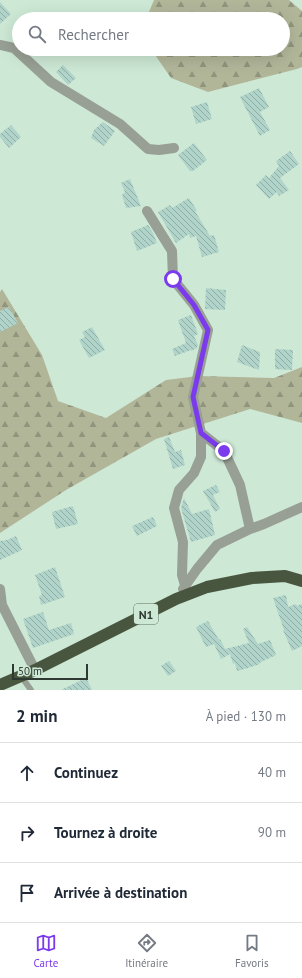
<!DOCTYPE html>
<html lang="fr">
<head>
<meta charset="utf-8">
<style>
  :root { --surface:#fff; --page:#f6f6f7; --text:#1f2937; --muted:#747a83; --line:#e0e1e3; --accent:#7c3aed }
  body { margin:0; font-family:"PT Sans",sans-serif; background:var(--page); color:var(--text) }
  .scale { position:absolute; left:12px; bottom:10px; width:76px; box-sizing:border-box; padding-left:4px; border:2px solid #2e3931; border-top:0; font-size:11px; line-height:14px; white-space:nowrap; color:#2e3931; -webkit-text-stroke:3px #cde8d5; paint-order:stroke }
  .stop { position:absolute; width:12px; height:12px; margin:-9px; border:3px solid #7c3aed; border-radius:50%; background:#fff }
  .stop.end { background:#7c3aed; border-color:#fff; box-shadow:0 1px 4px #0008 }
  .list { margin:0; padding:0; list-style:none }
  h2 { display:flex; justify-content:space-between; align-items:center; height:52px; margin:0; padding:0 16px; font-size:17px }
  h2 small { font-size:13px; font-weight:400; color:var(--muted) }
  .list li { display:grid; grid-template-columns:26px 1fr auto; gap:12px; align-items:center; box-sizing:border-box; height:60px; padding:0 16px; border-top:1px solid var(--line) }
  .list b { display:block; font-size:15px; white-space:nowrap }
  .list em { font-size:13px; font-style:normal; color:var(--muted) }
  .icon { flex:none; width:22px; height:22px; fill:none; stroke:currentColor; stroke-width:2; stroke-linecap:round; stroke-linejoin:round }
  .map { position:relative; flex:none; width:302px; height:690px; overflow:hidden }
  .search { position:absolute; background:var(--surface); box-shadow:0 4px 16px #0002; left:12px; right:12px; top:12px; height:44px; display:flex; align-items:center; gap:10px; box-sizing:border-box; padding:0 14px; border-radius:22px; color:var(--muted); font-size:15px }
  .sheet { height:232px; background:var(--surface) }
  nav { display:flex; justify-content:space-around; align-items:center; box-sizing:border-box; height:56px; border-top:1px solid var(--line); background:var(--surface); font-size:11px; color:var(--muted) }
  nav a { display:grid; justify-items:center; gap:2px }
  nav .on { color:var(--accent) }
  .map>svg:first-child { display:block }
</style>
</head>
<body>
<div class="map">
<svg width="302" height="690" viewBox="0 0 302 690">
  <defs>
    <pattern id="forest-firs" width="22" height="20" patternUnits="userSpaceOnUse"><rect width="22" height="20" fill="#b2b699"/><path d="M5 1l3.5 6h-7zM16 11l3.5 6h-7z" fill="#91957d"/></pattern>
    <pattern id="building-back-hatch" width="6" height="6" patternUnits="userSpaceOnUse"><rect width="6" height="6" fill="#b1d4ca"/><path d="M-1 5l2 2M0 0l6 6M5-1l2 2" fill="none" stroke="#90ada5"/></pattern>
  </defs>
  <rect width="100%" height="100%" fill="#cde8d5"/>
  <path fill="url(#forest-firs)" d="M154,0H289L302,11V67L297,69L208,92L171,78L151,49H283V19H146Z
    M2,289L42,355L58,401L106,418L166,380L198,376L274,378L302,367V423L250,409L156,439L66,490L0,533V292Z"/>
  <path fill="url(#building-back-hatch)" d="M0,2L11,14L0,24Z
    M63,65L76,78L68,85L56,72Z
    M259,88L269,107L260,112L270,130L260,136L240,97Z
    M207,102L212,119L196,124L191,107Z
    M103,122L115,131L104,146L91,138L94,130Z
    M11,125L21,137L9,148L0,137V134Z
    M194,143L207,160L193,171H190L178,155Z
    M290,151L299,164L280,178L289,190L279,196L277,192L269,199L256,185L266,175L269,178L279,166L276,161Z
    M130,179L141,206L126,208L122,195L125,192L121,183Z
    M189,198L197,211H195L210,236L214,235L219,252L202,257L196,236L190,238L189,234L176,243L158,212L170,205L172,208Z
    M148,225L152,231L157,243L137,251L131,232Z
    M206,288L226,290L225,310L205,309Z
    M9,307L18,323L0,332V311Z
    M191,315L198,334L194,336L198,345L197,348L191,351V350L175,356L172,349L186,343L178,320Z
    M92,327L105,350L89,358L79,340L85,337L82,332Z
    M242,345L260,352L259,370L237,362Z
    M275,349L293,350L292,370L275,369Z
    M169,437L175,452L181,450L185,465L173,469L164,439Z
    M216,485L220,492L213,495L220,509L215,512L203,491Z
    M184,498L192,514L209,509L215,535L191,542L181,508Z
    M73,506L78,524L56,529L52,512Z
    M153,517L157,526L137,536L132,526Z
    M16,536L22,550L0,560V541L7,540Z
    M55,567L65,597L41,605L39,596L42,595L35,575Z
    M286,595L288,607L296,604L297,606L302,604V646L292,651L283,630H284L273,598Z
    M43,612L49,630L71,623L74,634L33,648L23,619Z
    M208,621L219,640L220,639L225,649L249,643L243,629L247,627L258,644L270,640L276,655L259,663L260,664L248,668L237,671L235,663L233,664L230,654L221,659L214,644L206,647L196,627Z
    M169,661L176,671L168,676L161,666Z
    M86,678L92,690H61Z"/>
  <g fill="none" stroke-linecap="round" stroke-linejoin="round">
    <path stroke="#989f94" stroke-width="6" d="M21,676L31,690"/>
    <path stroke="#989f94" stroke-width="10" d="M0,45L14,48L51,82L120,124L148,149L159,150L174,148
      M147,211L172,251L173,279L194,305L208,330L193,397L201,433L224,451L240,485L250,529
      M185,585L182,575L183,542L174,508L179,490L194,473L201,457V433
      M0,589L2,605L35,670
      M183,589L197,569L217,545L250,529L264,524L302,507"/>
    <path stroke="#485640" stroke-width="12" d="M0,685L35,670L176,599L207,587L252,578L285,576L302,581"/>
  </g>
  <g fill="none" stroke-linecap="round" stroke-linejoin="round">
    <path stroke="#7c3aed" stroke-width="5" d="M173,279L194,305L208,330L193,397L201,433L224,451"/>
  </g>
  <g text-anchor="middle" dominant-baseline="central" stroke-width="3" stroke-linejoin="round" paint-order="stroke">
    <rect fill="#cde8d5" stroke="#5e6e62" stroke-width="1" x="134" y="604" width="24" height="20" rx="3"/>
    <g font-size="12" font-weight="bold" fill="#2e3931">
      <text x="146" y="614">N1</text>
    </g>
  </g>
</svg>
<div class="scale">50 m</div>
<div class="stop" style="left:173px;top:279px"></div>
<div class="stop end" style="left:224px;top:451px"></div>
<div class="search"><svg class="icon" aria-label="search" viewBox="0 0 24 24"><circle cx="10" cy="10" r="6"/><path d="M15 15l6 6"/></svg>Rechercher</div>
</div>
<section class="sheet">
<h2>2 min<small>À pied · 130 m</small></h2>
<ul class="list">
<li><svg class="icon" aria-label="ahead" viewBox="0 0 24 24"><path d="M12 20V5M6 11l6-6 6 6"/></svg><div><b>Continuez</b></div><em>40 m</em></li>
<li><svg class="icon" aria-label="right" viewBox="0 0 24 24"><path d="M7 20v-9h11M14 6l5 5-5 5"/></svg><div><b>Tournez à droite</b></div><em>90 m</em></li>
<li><svg class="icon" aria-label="arrive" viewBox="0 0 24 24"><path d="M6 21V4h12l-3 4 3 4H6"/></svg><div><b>Arrivée à destination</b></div></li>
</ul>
</section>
<nav>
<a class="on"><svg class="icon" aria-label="map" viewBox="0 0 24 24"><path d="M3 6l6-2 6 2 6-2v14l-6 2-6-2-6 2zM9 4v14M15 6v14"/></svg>Carte</a>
<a><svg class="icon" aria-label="directions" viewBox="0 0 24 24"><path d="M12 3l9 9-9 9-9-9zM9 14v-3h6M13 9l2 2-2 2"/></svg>Itinéraire</a>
<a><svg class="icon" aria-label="saved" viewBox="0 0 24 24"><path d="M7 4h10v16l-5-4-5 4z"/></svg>Favoris</a>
</nav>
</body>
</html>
